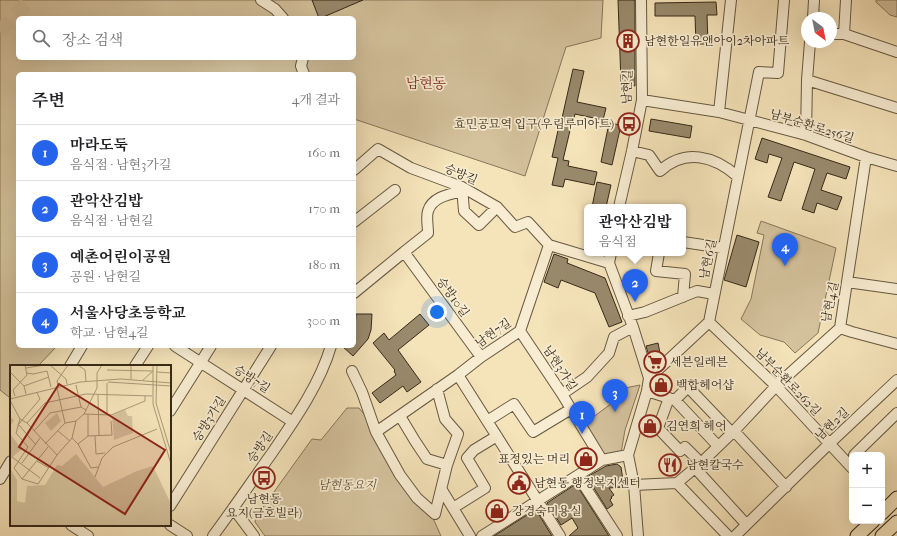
<!DOCTYPE html>
<html lang="ko">
<head>
<meta charset="utf-8">
<style>
  :root { --surface:#fff; --page:#f2f2f2; --text:#202124; --muted:#757577; --line:#e0e0e0; --accent:#2563eb }
  body { margin:0; font-family:"IM FELL French Canon","Noto Serif KR",serif; background:var(--page); color:var(--text) }
  .controls { position:absolute; right:12px; bottom:12px; display:grid; overflow:hidden; border-radius:6px; box-shadow:0 4px 16px #0002 }
  .controls button { width:36px; height:36px; display:grid; place-items:center; padding:0; border:0; border-bottom:1px solid var(--line); background:var(--surface); color:var(--text); font:20px sans-serif }
  .compass { position:absolute; left:801px; top:12px; width:36px; height:36px; border-radius:50%; background:var(--surface); box-shadow:0 4px 16px #0002; rotate:148deg }
  .you { position:absolute; left:437px; top:312px; width:14px; height:14px; margin:-10px; border:3px solid #fff; border-radius:50%; background:#1a73e8; box-shadow:0 0 0 6px #1a73e833 }
  .badge { display:grid; place-items:center; width:26px; height:26px; border-radius:50%; background:var(--accent); color:#fff; font-size:13px; font-weight:700 }
  .pin { position:absolute; translate:-50% -33px; filter:drop-shadow(0 1px 2px #0008) }
  .pin::after { content:''; position:absolute; top:21px; width:14px; height:12px; background:inherit; clip-path:polygon(0 0,100% 0,50% 100%) }
  .popup { position:absolute; left:584px; top:204px; width:102px; height:52px; box-sizing:border-box; display:grid; place-content:center; border-radius:6px; background:var(--surface); filter:drop-shadow(0 1px 3px #0005); font-size:13px; white-space:nowrap; color:var(--muted) }
  .popup b { font-size:15px; color:var(--text) }
  .popup::after { content:''; position:absolute; left:50%; top:100%; margin-left:-8px; border:8px solid transparent; border-top-color:var(--surface) }
  .list { margin:0; padding:0; list-style:none }
  h2 { display:flex; justify-content:space-between; align-items:center; height:52px; margin:0; padding:0 16px; font-size:17px }
  h2 small { font-size:13px; font-weight:400; color:var(--muted) }
  .list li { display:grid; grid-template-columns:26px 1fr auto; gap:12px; align-items:center; box-sizing:border-box; height:56px; padding:0 16px; border-top:1px solid var(--line) }
  .list b { display:block; font-size:15px; white-space:nowrap }
  .list p { margin:0; font-size:13px; white-space:nowrap; color:var(--muted) }
  .list em { font-size:13px; font-style:normal; color:var(--muted) }
  .icon { flex:none; width:22px; height:22px; fill:none; stroke:currentColor; stroke-width:2; stroke-linecap:round; stroke-linejoin:round }
  .map { position:relative; flex:none; width:897px; height:536px; overflow:hidden }
  .search { position:absolute; background:var(--surface); box-shadow:0 4px 16px #0002; left:16px; top:16px; width:340px; height:44px; display:flex; align-items:center; gap:10px; box-sizing:border-box; padding:0 14px; border-radius:6px; color:var(--muted); font-size:15px }
  .panel { position:absolute; background:var(--surface); box-shadow:0 4px 16px #0002; left:16px; top:72px; width:340px; height:276px; border-radius:6px }
  .map>svg:first-child { display:block }
</style>
</head>
<body>
<div class="map">
<svg width="897" height="536" viewBox="0 0 897 536">
  <rect width="100%" height="100%" fill="#f5e3b9"/>
  <filter id="stains"><feTurbulence type="fractalNoise" baseFrequency=".005" numOctaves="4"/><feColorMatrix values="0 0 0 0 .2 0 0 0 0 .09 0 0 0 0 .02 0 0 0 .5 -.17"/></filter>
  <radialGradient id="worn" r=".72"><stop offset=".6" stop-color="#630" stop-opacity="0"/><stop offset="1" stop-color="#630" stop-opacity=".3"/></radialGradient>
  <path fill="#d5c39e" stroke="#86765c" fill-rule="evenodd" d="M0,0H603L601,38L566,47L525,176L354,119V74H18V346H57L38,366H11V395L9,397L0,390ZM18,18H354V58H18Z
    M876,0H897V17L890,15L876,2Z
    M761,221L836,248L818,333L795,353L784,342L760,335L741,319L751,299L764,235L757,233Z
    M640,385L625,430L621,453L604,457L584,424L616,400L625,388Z
    M347,408H359L373,425L399,475L429,509L441,536H265L255,522L256,517L312,439L321,440Z"/>
  <path fill="#998a6c" stroke="#362919" d="M312,0H363L321,18H319Z
    M618,0H635V86L621,83Z
    M716,2L717,15H707L708,44H696L695,16H655V3Z
    M573,69L584,71L577,102L606,108L603,120L575,114L573,122H572L563,160L569,161L568,166L597,172L594,185L565,179L563,187L552,185L558,158L552,157L559,126L560,127Z
    M651,119L692,126L690,138L649,131Z
    M609,123L621,125L612,165L601,162Z
    M762,138L850,167L846,179L827,173L821,190L842,197L837,210L817,203L814,213L802,209L815,169L794,162L781,201L768,197L782,158L769,154L767,163L755,159Z
    M597,182L611,185L606,207H592Z
    M737,235L759,242L746,287L724,280Z
    M554,254L568,259L567,263L605,278L622,322L609,327L595,293L561,280L558,288L544,282Z
    M356,314H372L371,330L368,339L353,356L342,346H354Z
    M420,314L429,325L398,350L421,382L407,392L403,386L380,403L372,393L396,375L394,371L395,370L373,343L384,333L389,340Z
    M658,343L661,358L652,366L646,346Z
    M617,464L621,467L624,487L609,488L614,495L611,497L612,498L610,500L613,505L607,509L587,477L606,466Z
    M576,484L609,536H569L578,528L572,518L561,525L547,503Z
    M536,510L552,536H494L527,515Z"/>
  <g fill="none" stroke-linecap="round" stroke-linejoin="round">
    <path stroke="#cfbe99" stroke-width="15" stroke-dasharray="15 8" stroke-linecap="butt" d="M0,32L30,0"/>
    <g stroke="#665841" stroke-width="12">
      <path id="minor" d="M261,0L275,9L283,18
        M846,0L844,34L897,52
        M813,18L814,0
        M831,34H844
        M303,58L301,66L304,74
        M807,80L897,108
        M642,100L719,112L806,135L866,157L897,166
        M719,112L731,0
        M806,135L807,80L810,42
        M632,151L649,155L660,171C685,148 714,156 737,176
        M354,170L378,149L411,168L462,187L497,207L515,227L528,222L549,245
        M462,187L464,211L479,225L497,207
        M619,207L632,151L642,100L641,0
        M354,222L395,190
        M683,242L723,248
        M404,252L428,233C428,226 426,217 428,211C432,197 450,194 462,191
        M611,253L609,263L633,327L649,378L647,391L628,455L634,485L638,536
        M659,253L656,271L685,274L683,297
        M847,282L897,289
        M354,293L404,252L481,357
        M628,316L645,312L697,291L714,294
        M709,322L776,386L852,468
        M840,328L852,332L897,344
        M520,331L562,394L602,460
        M175,346L293,422
        M70,366L82,346
        M135,366L148,346
        M352,371L362,392L376,432
        M458,375L560,536
        M649,378L709,322L759,72L778,73L784,0
        M437,389L445,419L458,434L447,465L435,514L417,498L400,475L376,432L458,375L481,357L520,331L549,245L609,263
        M647,391L675,400L718,446
        M562,394L587,377L609,353L614,337L633,327
        M669,398L658,428L680,451L685,447L701,463
        M675,400L688,387L732,433
        M170,411L211,346
        M400,416L415,441L427,459L447,465
        M487,421L514,404L533,432L571,409
        M734,431L786,487
        M854,455L897,413
        M695,468L746,524
        M578,476L617,536
        M0,479L11,461
        M677,483L728,536
        M634,485L677,483L701,463L734,431L776,386L840,328L866,157
        M442,490L470,536
        M170,506L271,346
        M233,508L254,536
        M453,508L485,488L467,458L474,450L497,436
        M71,525L88,536
        M170,525L187,536
        M213,536C233,509 252,481 272,453C294,421 320,384 331,346
        M482,536L602,460L628,455
        M735,536L829,444L897,380"/>
    </g>
    <g stroke="#362919" stroke-width="15">
      <path id="major" d="M882,513L897,498
        M857,536L873,521
        M882,536L897,522"/>
    </g>
    <use href="#minor" stroke="#f8edd2" stroke-width="10"/>
    <use href="#major" stroke="#f5e3b9" stroke-width="13"/>
  </g>
  <defs>
    <g id="building-ring" transform="scale(1.15)"><circle r="9.5" fill="#f8edd2" stroke="#8f2418" stroke-width="1.5"/><path d="M-4-6H4V6H1V3H-1V6H-4ZM-2.5-4.3h1.7v1.8h-1.7ZM.8-4.3h1.7v1.8H.8ZM-2.5-1h1.7V.8h-1.7ZM.8-1h1.7V.8H.8Z" fill="#8f2418"/></g>
    <g id="bus-ring" transform="scale(1.15)"><circle r="9.5" fill="#f8edd2" stroke="#8f2418" stroke-width="1.5"/><path d="M-5-6H5V4H4V6H2V4H-2V6H-4V4H-5ZM-3.5-4V0h7V-4ZM-3.5 1.2v1.5H-2V1.2ZM2 1.2v1.5H3.5V1.2Z" fill="#8f2418"/></g>
    <g id="supermarket-ring" transform="scale(1.15)"><circle r="9.5" fill="#f8edd2" stroke="#8f2418" stroke-width="1.5"/><path d="M-6-5.5h2.5l.6 2H6L4.5 2H-2.5L-4.4-4H-6ZM-1.5 3.2a1.3 1.3 0 1 0 .1 0ZM3 3.2a1.3 1.3 0 1 0 .1 0Z" fill="#8f2418"/></g>
    <g id="shop-ring" transform="scale(1.15)"><circle r="9.5" fill="#f8edd2" stroke="#8f2418" stroke-width="1.5"/><path d="M-5-2.5h2.3a2.7 3.5 0 0 1 5.4 0H5L5.5 6h-11ZM-1.5-2.5h3a1.5 2.3 0 0 0-3 0Z" fill="#8f2418"/></g>
    <g id="restaurant-ring" transform="scale(1.15)"><circle r="9.5" fill="#f8edd2" stroke="#8f2418" stroke-width="1.5"/><path d="M-5-6h1v4h1v-4h1v4h1v-4h1v5L-1.5 .5V6h-2V.5L-5-1ZM5-6V6H3V1.5H1.5Q1.5-4 5-6Z" fill="#8f2418"/></g>
    <g id="civic-ring" transform="scale(1.15)"><circle r="9.5" fill="#f8edd2" stroke="#8f2418" stroke-width="1.5"/><path d="M-.6-6.5H3V-4.5H.6V-3L4-1V1h2V6H-6V1h2V-1L-.6-3ZM-1.2 2.5V6h2.4V2.5Z" fill="#8f2418"/></g>
  </defs>
  <g fill-rule="evenodd">
    <use href="#building-ring" x="628" y="41"/>
    <use href="#bus-ring" x="629" y="124"/>
    <use href="#supermarket-ring" x="655" y="362"/>
    <use href="#shop-ring" x="661" y="385"/>
    <use href="#shop-ring" x="650" y="426"/>
    <use href="#shop-ring" x="586" y="459"/>
    <use href="#restaurant-ring" x="670" y="465"/>
    <use href="#bus-ring" x="264" y="478"/>
    <use href="#civic-ring" x="519" y="483"/>
    <use href="#shop-ring" x="497" y="511"/>
  </g>
  <g text-anchor="middle" dominant-baseline="central" stroke-width="3.5" stroke-linejoin="round" paint-order="stroke">
    <g font-size="12" fill="#362919" stroke="#f8edd2" text-anchor="start">
      <text x="644" y="41">남현한일유앤아이2차아파트</text>
      <text x="614" y="124" text-anchor="end">효민공묘역 입구(우림루미아트)</text>
      <text x="670" y="362">세븐일레븐</text>
      <text x="676" y="385">백합헤어샵</text>
      <text x="666" y="426">김연희 헤어</text>
      <text x="570" y="459" text-anchor="end">표정있는 머리</text>
      <text x="686" y="465">남현칼국수</text>
      <text x="534" y="483">남현동 행정복지센터</text>
      <text x="264" y="499" text-anchor="middle">남현동<tspan x="264" dy="14">요지(금호빌라)</tspan></text>
      <text x="512" y="511">강경숙미용실</text>
    </g>
    <g font-size="12" fill="#362919" stroke="#f8edd2">
      <text transform="translate(627 87) rotate(-88)">남현길</text>
      <text transform="translate(812 126) rotate(17)">남부순환로256길</text>
      <text transform="translate(461 174) rotate(23)">승방길</text>
      <text transform="translate(708 259) rotate(-78)">남현6길</text>
      <text transform="translate(453 297) rotate(54)">승방10길</text>
      <text transform="translate(830 302) rotate(-78)">남현4길</text>
      <text transform="translate(493 333) rotate(-35)">남현7길</text>
      <text transform="translate(560 368) rotate(57)">남현3가길</text>
      <text transform="translate(252 379) rotate(33)">승방7길</text>
      <text transform="translate(788 382) rotate(46)">남부순환로262길</text>
      <text transform="translate(209 419) rotate(-58)">승방3가길</text>
      <text transform="translate(832 424) rotate(-43)">남현2길</text>
      <text transform="translate(260 447) rotate(-55)">승방길</text>
    </g>
    <g font-size="12" font-style="italic" fill="#5e503a" stroke="#f8edd2">
      <text x="347" y="485">남현동요지</text>
    </g>
    <g font-size="14" fill="#7a1f14" stroke="#f8edd2">
      <text x="426" y="83">남현동</text>
    </g>
  </g>
  <g transform="translate(10 365)">
    <rect width="161" height="161" fill="#f5e3b9"/>
    <path d="M115,45L118,51H122L123,68L104,75L102,50ZM47,48L51,56L41,66L35,58ZM0,52L4,55L1,60L0,69L12,84L0,94ZM66,89L93,122L127,106L143,101L161,139V161H0V103L7,115V136L15,138L17,121L35,120L47,100L52,101Z" fill="#d5c39e"/>
    <path fill="none" stroke="#a99979" stroke-width="1" d="M40,0L56,14L57,19M68,0L75,5L76,16M143,0V39L161,99M147,0L146,38L161,88M16,3L34,0M97,5L143,6M147,7L161,8M1,8L14,21L16,29M17,8L23,9L37,6L41,22M121,14V0M133,15L143,6M98,17L161,21M97,18V50M66,20L71,42M14,21L39,12M48,21L47,16L58,0M47,23L55,58M88,30L89,71M5,31L3,25L17,10L15,0M0,34L70,17L111,14L161,18M1,37L10,54L17,58L47,90M74,49L101,50L135,36V31M78,50V71M10,54L6,68L18,82L4,103L12,114L28,119L47,90L62,73L66,56L74,49L87,23V8L92,0M17,58L35,38L76,29L142,31M8,59L26,80M8,60L30,34L27,28M24,66L40,48L71,42L76,45M48,66L60,76M85,71L86,89L95,88M62,73L68,79L78,71L102,70L101,56M35,79L55,58L66,56M68,79L81,103L88,102M2,92L30,113M27,96L39,103M12,98L30,73M85,112L92,93L103,82L147,64M12,114L38,82"/>
    <path fill="#8f2418" fill-opacity="0.15" stroke="#8f2418" stroke-width="2" d="M49,19L155,85L115,149L9,82Z"/>
    <rect width="161" height="161" fill="none" stroke="#362919" stroke-width="2"/>
  </g>
  <rect width="100%" height="100%" filter="url(#stains)"/>
  <rect width="100%" height="100%" fill="url(#worn)"/>
</svg>
<div class="controls">
<button>+</button>
<button>−</button>
</div>
<svg class="compass" viewBox="-18 -18 36 36"><path d="M0-13l5 13h-10z" fill="#e53935"/><path d="M0 13l5-13h-10z" fill="#757577"/></svg>
<div class="you"></div>
<div class="pin badge" style="left:582px;top:434px">1</div>
<div class="pin badge" style="left:635px;top:302px">2</div>
<div class="popup"><b>관악산김밥</b>음식점</div>
<div class="pin badge" style="left:615px;top:412px">3</div>
<div class="pin badge" style="left:785px;top:266px">4</div>
<div class="search"><svg class="icon" aria-label="search" viewBox="0 0 24 24"><circle cx="10" cy="10" r="6"/><path d="M15 15l6 6"/></svg>장소 검색</div>
<section class="panel">
<h2>주변<small>4개 결과</small></h2>
<ul class="list">
<li><span class="badge">1</span><div><b>마라도둑</b><p>음식점 · 남현3가길</p></div><em>160 m</em></li>
<li><span class="badge">2</span><div><b>관악산김밥</b><p>음식점 · 남현길</p></div><em>170 m</em></li>
<li><span class="badge">3</span><div><b>예촌어린이공원</b><p>공원 · 남현길</p></div><em>180 m</em></li>
<li><span class="badge">4</span><div><b>서울사당초등학교</b><p>학교 · 남현4길</p></div><em>300 m</em></li>
</ul>
</section>
</div>
</body>
</html>
